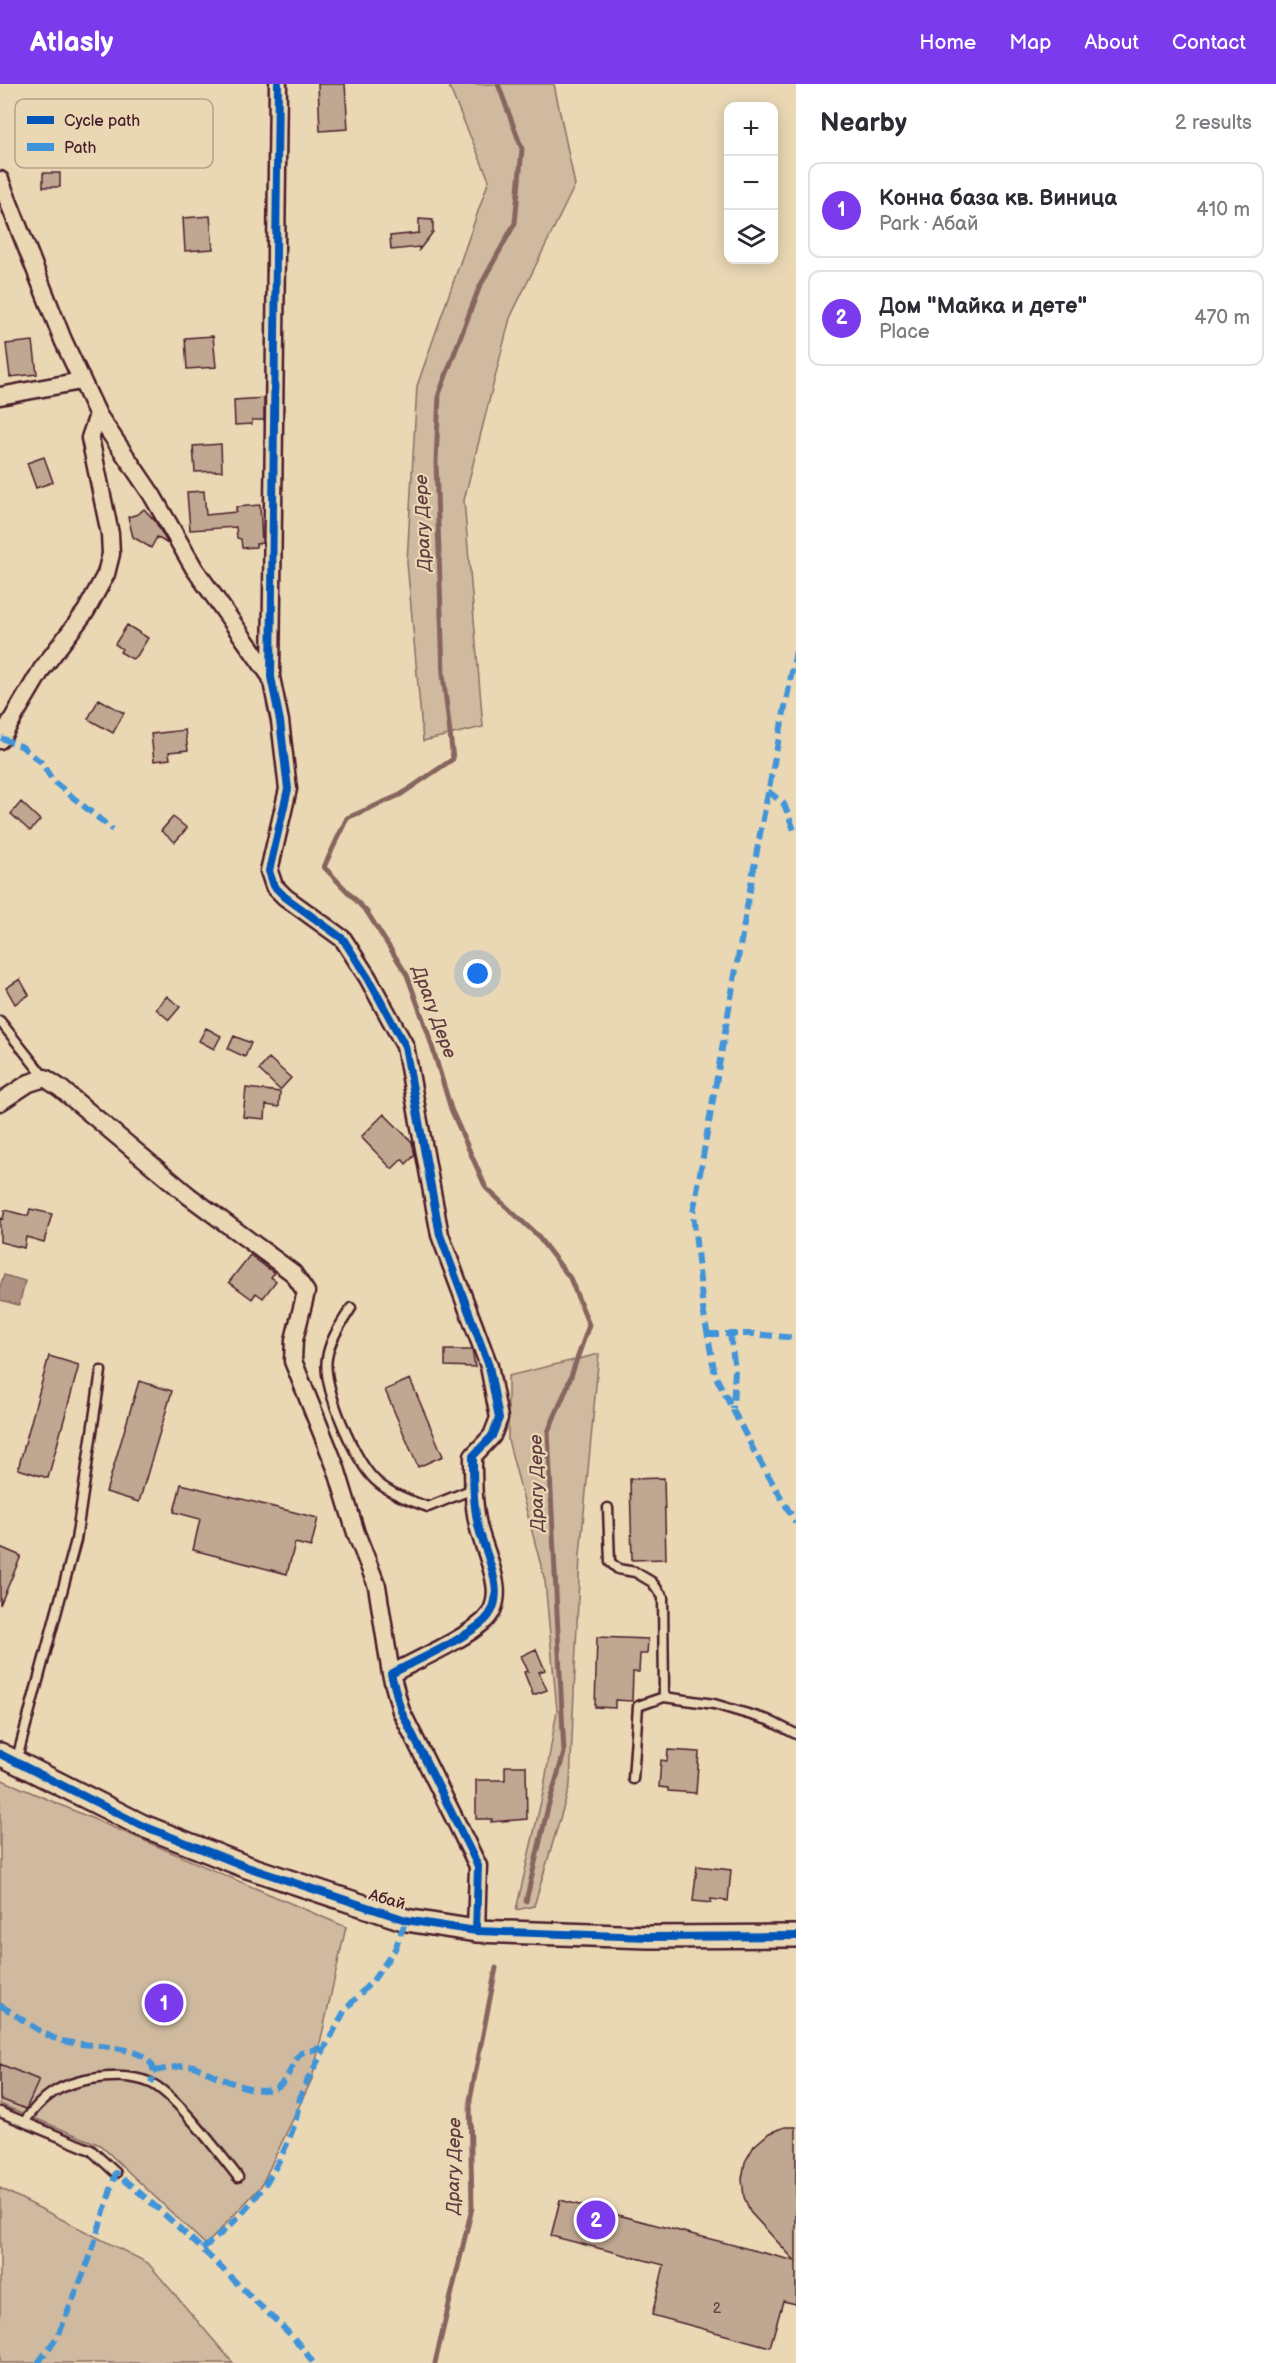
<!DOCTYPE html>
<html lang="en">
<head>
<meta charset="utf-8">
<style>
  :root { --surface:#fff; --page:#f2f2f3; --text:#2b2b33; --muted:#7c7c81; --line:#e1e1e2; --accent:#7c3aed }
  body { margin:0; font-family:"Balsamiq Sans",sans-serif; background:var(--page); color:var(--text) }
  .controls { position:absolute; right:18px; top:18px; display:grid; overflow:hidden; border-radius:12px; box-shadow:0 3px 15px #0003 }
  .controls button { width:54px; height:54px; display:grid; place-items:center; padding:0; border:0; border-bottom:2px solid var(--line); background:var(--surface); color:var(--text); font:30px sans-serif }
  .you { position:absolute; left:478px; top:890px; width:21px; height:21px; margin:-15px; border:4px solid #fff; border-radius:50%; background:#1a73e8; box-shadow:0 0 0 9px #1a73e833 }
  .badge { display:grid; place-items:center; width:39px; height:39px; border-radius:50%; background:var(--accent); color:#fff; font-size:20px; font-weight:700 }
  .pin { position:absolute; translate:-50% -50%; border:3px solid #fff; box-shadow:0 2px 6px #0006 }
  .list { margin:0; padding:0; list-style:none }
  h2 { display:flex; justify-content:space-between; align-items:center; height:78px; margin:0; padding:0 24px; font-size:26px }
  h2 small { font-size:20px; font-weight:400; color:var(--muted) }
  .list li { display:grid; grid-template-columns:39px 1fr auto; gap:18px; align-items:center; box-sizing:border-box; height:96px; margin:0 12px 12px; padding:0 12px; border:2px solid var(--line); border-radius:12px }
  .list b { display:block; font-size:22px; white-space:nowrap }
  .list p { margin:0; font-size:20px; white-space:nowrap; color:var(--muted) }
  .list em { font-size:20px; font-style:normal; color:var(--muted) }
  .icon { flex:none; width:33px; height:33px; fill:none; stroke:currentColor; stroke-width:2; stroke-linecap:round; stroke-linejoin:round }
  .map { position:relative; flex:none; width:796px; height:2279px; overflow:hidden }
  header { display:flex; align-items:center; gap:36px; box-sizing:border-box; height:84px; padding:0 30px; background:var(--accent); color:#fff }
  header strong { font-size:28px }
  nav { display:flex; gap:33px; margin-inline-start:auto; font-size:21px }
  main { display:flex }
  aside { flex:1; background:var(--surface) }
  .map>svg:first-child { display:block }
</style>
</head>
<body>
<header>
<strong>Atlasly</strong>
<nav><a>Home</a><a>Map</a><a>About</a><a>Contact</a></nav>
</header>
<main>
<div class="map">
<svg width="796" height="2279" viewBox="0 0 796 2279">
  <rect width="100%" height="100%" fill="#ead8b5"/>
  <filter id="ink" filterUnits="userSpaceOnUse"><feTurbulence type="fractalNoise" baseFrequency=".0167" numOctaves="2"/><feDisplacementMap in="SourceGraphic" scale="12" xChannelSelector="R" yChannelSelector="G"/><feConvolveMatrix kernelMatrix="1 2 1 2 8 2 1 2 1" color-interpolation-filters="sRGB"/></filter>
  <g filter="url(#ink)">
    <path fill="#cfba9f" stroke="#8c6c65" stroke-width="1.5" d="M448,0H554L575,101L510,234L464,416L483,643L423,657L407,478L417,302L489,96Z
      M599,1270L580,1471L570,1701L534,1822L516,1826L543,1709L557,1626L545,1497L508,1356V1292Z
      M0,1695L346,1843L312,1995L261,2102L206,2161L100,2061L0,2020Z
      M0,2104L148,2179L233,2279H0Z"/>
    <path fill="#af9382" stroke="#87655f" stroke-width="1.5" d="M4,1191L25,1197L19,1221L0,1216V1202Z"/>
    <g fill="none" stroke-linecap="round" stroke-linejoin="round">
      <path stroke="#87655f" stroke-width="5" d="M498,0L522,65L515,139L479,204L439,310L436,378L443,590L453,675L400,711L347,734L324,783L367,828L407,891L428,949L451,1025L486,1104L536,1150L570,1194L589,1241L566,1306L548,1348L564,1669L548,1723L526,1817
        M435,2279L472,2124L470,2016L496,1884"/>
    </g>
    <path fill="#c0a791" stroke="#4a1f2b" stroke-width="1.5" d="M318,0H345L348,45L320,47Z
      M43,89H60V103H43Z
      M210,132L213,165L185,167L183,134Z
      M419,135L433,136V148L419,166V163L391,166L390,152L419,149Z
      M213,252L216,283L187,285L185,254Z
      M33,257L37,290L10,293L6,260Z
      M264,314V336H252V340L235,341L234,316Z
      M221,360L222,387L195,388L193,362Z
      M44,373L53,398L36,404L27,379Z
      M204,407L206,431L236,428V423L260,421L262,459L256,460V463L242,464L241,455L237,454L236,443L190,446L187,408Z
      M144,425L155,437L168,460L157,453L151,464L133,453L128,433L138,430Z
      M127,541L148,554L137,572L132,575L120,568L122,565L115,560Z
      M99,615L124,629L113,649L88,635Z
      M185,646L188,666L169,668L170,675L154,677L151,650Z
      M21,718L40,736L30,747L11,730Z
      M173,733L187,744L175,758L161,747Z
      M20,895L29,911L15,920L6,904Z
      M167,912L180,923L169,936L156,925Z
      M206,944L221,952L214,965L199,957Z
      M234,952L251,959L245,973L228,965Z
      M269,974L291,994L280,1006L259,986Z
      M246,1004L280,1008L279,1023L266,1021L265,1035L243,1033Z
      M384,1030L412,1058L415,1071L406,1080L402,1075L392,1085L361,1053Z
      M30,1125L52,1130L44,1158L26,1153L24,1164L0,1158V1134L3,1135L5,1126L28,1132Z
      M250,1171L274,1189L271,1193L276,1197L263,1214L256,1209L252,1215L229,1198Z
      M445,1266H472L475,1283L445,1282Z
      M49,1272L79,1281L48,1394L18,1385Z
      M410,1295L443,1372L418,1383L385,1306Z
      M139,1297L172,1307L139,1418L106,1408Z
      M664,1394L666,1475L632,1476L630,1395Z
      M181,1400L318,1434L311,1463L295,1459L287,1490L193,1466L200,1435L174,1428Z
      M0,1463L21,1472L0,1521Z
      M597,1553L648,1555L647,1570H640L639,1588H633L632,1617L615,1616V1624L595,1623Z
      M536,1565L545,1586L539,1588L547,1606L533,1611L524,1588L528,1587L521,1572Z
      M668,1666L699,1668L696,1709L668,1707V1704L659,1703L661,1676L667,1677Z
      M505,1682H526L527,1735L491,1738L492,1735H476V1696H505Z
      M697,1782L731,1786L728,1817L711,1815V1819L693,1817Z
      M0,1980L39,1996L26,2025L0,2015Z
      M785,2043H796V2220L783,2217L770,2263L652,2231L664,2181L551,2152L560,2116L795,2177L751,2129L744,2113L742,2095L745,2078L754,2062L768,2050Z"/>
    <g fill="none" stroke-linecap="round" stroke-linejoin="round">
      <g stroke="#4a1f2b" stroke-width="13">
        <path id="service" d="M0,937L45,994
          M351,1224C341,1240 330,1255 327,1274C322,1302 354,1376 375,1396C388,1409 411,1417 428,1423L473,1405
          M608,1424L610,1478L618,1485L635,1488L652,1498L663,1513L664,1613
          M16,1678L76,1456L101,1287
          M633,1695L638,1622L664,1613L714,1620L768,1636L796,1650
          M0,2028L91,2066L116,2089
          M24,2038C43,2012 59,2000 91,1995C110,1992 133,1991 151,1999C176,2011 219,2069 238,2093"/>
      </g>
      <g stroke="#4a1f2b" stroke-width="21">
        <path id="minor" d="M278,0L271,593L280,637L288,705L269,787L274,802L285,813L343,855L368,894L405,962L440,1151L489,1282L499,1334L492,1352L473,1372C473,1395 473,1419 478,1441C484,1470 511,1512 484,1537C463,1556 417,1576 391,1590L401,1627L478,1782L476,1847
          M0,96L63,256L98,331L152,411L194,484L271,593
          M0,312L81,297
          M0,656L42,585L86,527L106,490L111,470L110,450L90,354L98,331
          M0,1018L29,999L45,994L60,1004L189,1112L293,1189L306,1208L294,1256L293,1277L336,1384L356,1449L377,1502L391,1590"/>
      </g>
      <g stroke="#4a1f2b" stroke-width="26">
        <path id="tertiary" d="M0,1670L141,1741L247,1783L406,1836L476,1847L648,1853L796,1852"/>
      </g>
      <use href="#service" stroke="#ead8b5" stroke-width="8"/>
      <use href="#minor" stroke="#ead8b5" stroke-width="16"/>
      <use href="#tertiary" stroke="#ead8b5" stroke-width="21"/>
      <path stroke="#4194d7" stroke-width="6" stroke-dasharray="12 6" stroke-linecap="butt" d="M796,567L759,755L693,1129L703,1225L715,1291L754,1367L796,1439
        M1,654L21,662L41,678L53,697L113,746
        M768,707L784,720L796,751
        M707,1250H754L796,1254
        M730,1250L735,1285L733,1324
        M0,1921C18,1932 37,1947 56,1955C78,1965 170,1956 151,1999
        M154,1987L187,1981L194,1982C213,1990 262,2018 281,2000C290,1991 293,1978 301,1969L327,1962
        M202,2165C246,2131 273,2098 293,2045C299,2030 297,2015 305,2001L345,1926L374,1895L395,1865L406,1836
        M38,2279L58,2252L89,2176L116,2089C164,2128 210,2172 254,2216C275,2236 298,2255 313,2279"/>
      <g stroke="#ead8b5" stroke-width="11">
        <path id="cycleway" d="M278,0L271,593L280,637L288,705L269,787L274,802L285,813L343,855L368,894L405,962L440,1151L489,1282L499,1334L492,1352L473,1372C473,1395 473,1419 478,1441C484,1470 511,1512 484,1537C463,1556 417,1576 391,1590L401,1627L478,1782L476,1847
          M0,1670L141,1741L247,1783L406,1836L476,1847L648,1853L796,1852"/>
      </g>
      <use href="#cycleway" stroke="#0057b8" stroke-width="8"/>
    </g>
  </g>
  <g text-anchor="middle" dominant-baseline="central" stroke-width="4.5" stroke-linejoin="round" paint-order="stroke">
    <g font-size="14" fill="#684144">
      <text x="717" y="2224">2</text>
    </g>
    <g font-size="16" fill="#4a1f2b" stroke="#ead8b5">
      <text transform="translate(387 1816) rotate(17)">Абай</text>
    </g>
    <g font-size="18" font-style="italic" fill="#633c41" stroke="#ead8b5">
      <text transform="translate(423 439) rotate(-92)">Драгу Дере</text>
      <text transform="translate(434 928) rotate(70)">Драгу Дере</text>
      <text transform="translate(537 1399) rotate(-91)">Драгу Дере</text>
      <text transform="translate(454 2082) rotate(-89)">Драгу Дере</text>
    </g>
  </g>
  <rect x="15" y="15" width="198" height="69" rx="9" fill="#ead8b5" stroke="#baa08c" stroke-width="1.5"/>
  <rect x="27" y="32" width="27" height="8" fill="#0057b8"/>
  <rect x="27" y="59" width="27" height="8" fill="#4194d7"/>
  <g font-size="16" fill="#4a1f2b">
    <text x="64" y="42">Cycle path</text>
    <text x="64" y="69">Path</text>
  </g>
</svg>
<div class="controls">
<button>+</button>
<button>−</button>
<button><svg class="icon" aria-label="layers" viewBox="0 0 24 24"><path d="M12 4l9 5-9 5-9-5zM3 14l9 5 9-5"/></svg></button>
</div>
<div class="you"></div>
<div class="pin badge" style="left:164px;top:1919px">1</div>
<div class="pin badge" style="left:596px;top:2136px">2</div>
</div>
<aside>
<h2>Nearby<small>2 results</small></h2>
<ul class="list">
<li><span class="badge">1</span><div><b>Конна база кв. Виница</b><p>Park · Абай</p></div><em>410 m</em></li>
<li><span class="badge">2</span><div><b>Дом &quot;Майка и дете&quot;</b><p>Place</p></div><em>470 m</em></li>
</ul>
</aside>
</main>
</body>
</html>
